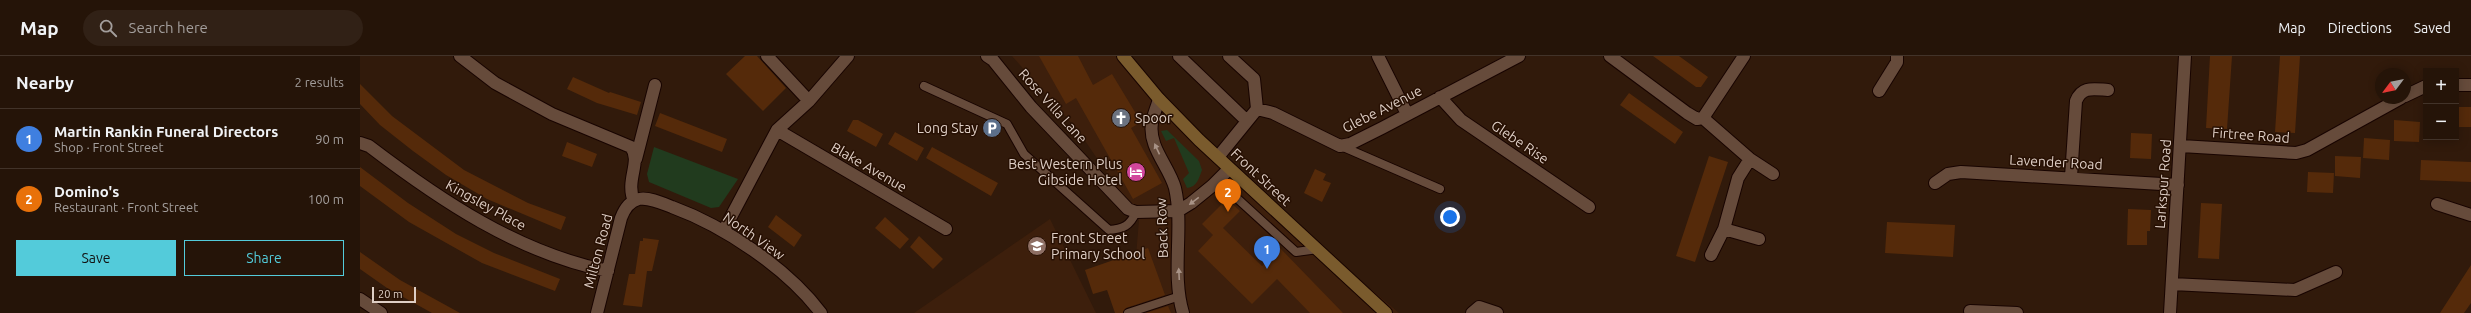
<!DOCTYPE html>
<html lang="en">
<head>
<meta charset="utf-8">
<style>
  :root { --surface:#251408; --page:#312116; --text:#f1f3f6; --muted:#a39e9c; --line:#423329; --accent:#53cbda }
  body { margin:0; font-family:Ubuntu,sans-serif; background:var(--page); color:var(--text) }
  .controls { position:absolute; right:12px; top:12px; display:grid; overflow:hidden; border-radius:0px; box-shadow:0 2px 10px #0003 }
  .controls button { width:36px; height:36px; display:grid; place-items:center; padding:0; border:0; border-bottom:1px solid var(--line); background:var(--surface); color:var(--text); font:20px sans-serif }
  .compass { position:absolute; left:2015px; top:12px; width:36px; height:36px; border-radius:50%; background:var(--surface); box-shadow:0 2px 10px #0003; rotate:238deg }
  .scale { position:absolute; left:12px; bottom:10px; width:44px; box-sizing:border-box; padding-left:4px; border:2px solid #decec5; border-top:0; font-size:11px; line-height:14px; white-space:nowrap; color:#decec5; -webkit-text-stroke:3px #271003; paint-order:stroke }
  .you { position:absolute; left:1090px; top:161px; width:14px; height:14px; margin:-10px; border:3px solid #fff; border-radius:50%; background:#1a73e8; box-shadow:0 0 0 6px #1a73e833 }
  .badge { display:grid; place-items:center; width:26px; height:26px; border-radius:50%; background:var(--accent); color:#fff; font-size:13px; font-weight:700 }
  .pin { position:absolute; translate:-50% -33px; filter:drop-shadow(0 1px 2px #0008) }
  .pin::after { content:''; position:absolute; top:21px; width:14px; height:12px; background:inherit; clip-path:polygon(0 0,100% 0,50% 100%) }
  .list { margin:0; padding:0; list-style:none }
  h2 { display:flex; justify-content:space-between; align-items:center; height:52px; margin:0; padding:0 16px; font-size:17px }
  h2 small { font-size:13px; font-weight:400; color:var(--muted) }
  .list li { display:grid; grid-template-columns:26px 1fr auto; gap:12px; align-items:center; box-sizing:border-box; height:60px; padding:0 16px; border-top:1px solid var(--line) }
  .list b { display:block; font-size:15px; white-space:nowrap }
  .list p { margin:0; font-size:13px; white-space:nowrap; color:var(--muted) }
  .list em { font-size:13px; font-style:normal; color:var(--muted) }
  .actions { display:flex; gap:8px; padding:12px 16px }
  .actions a { flex:1; padding:9px 0; border:1px solid var(--accent); border-radius:0px; text-align:center; font-size:14px; color:var(--accent) }
  .actions .main { background:var(--accent); color:#111 }
  .icon { flex:none; width:22px; height:22px; fill:none; stroke:currentColor; stroke-width:2; stroke-linecap:round; stroke-linejoin:round }
  .map { position:relative; flex:none; width:2111px; height:257px; overflow:hidden }
  header { display:flex; align-items:center; gap:24px; box-sizing:border-box; height:56px; padding:0 20px; background:var(--surface); border-bottom:1px solid var(--line) }
  header strong { font-size:19px }
  nav { display:flex; gap:22px; margin-inline-start:auto; font-size:14px }
  .search { width:280px; height:36px; background:var(--page); display:flex; align-items:center; gap:10px; box-sizing:border-box; padding:0 14px; border-radius:22px; color:var(--muted); font-size:15px }
  main { display:flex }
  aside { flex:1; background:var(--surface) }
  .map>svg:first-child { display:block }
</style>
</head>
<body>
<header>
<strong>Map</strong>
<div class="search"><svg class="icon" aria-label="search" viewBox="0 0 24 24"><circle cx="10" cy="10" r="6"/><path d="M15 15l6 6"/></svg>Search here</div>
<nav><a>Map</a><a>Directions</a><a>Saved</a></nav>
</header>
<main>
<aside>
<h2>Nearby<small>2 results</small></h2>
<ul class="list">
<li><span class="badge" style="background:#3f7fe0">1</span><div><b>Martin Rankin Funeral Directors</b><p>Shop · Front Street</p></div><em>90 m</em></li>
<li><span class="badge" style="background:#e8710a">2</span><div><b>Domino's</b><p>Restaurant · Front Street</p></div><em>100 m</em></li>
</ul>
<div class="actions"><a class="main">Save</a><a>Share</a></div>
</aside>
<div class="map">
<svg width="2111" height="257" viewBox="0 0 2111 257">
  <rect width="100%" height="100%" fill="#311a0b"/>
  <path fill="#3d1f0c" d="M652,0H756L824,75L1039,257H777L772,248L779,164L717,73Z
    M690,163L736,257H554Z"/>
  <path fill="#213b1e" d="M807,74L839,105L842,114C839,122 837,131 827,132L823,123L829,117L814,82L806,85L801,75Z
    M294,91L378,123L359,151L351,152L289,126L287,118Z"/>
  <path fill="#552a0a" d="M385,0H397L426,32L403,55L366,18Z
    M679,0H718L733,29L752,18L781,66L771,72L802,127L773,143L716,42L706,48Z
    M1293,0H1319L1348,21L1341,31H1336Z
    M1850,0H1872L1867,73L1846,72Z
    M1920,0H1940L1935,77L1915,76Z
    M213,21L249,37L250,36L281,46L277,59L237,47L207,33Z
    M0,28L32,60L104,114L168,147L206,161L201,174L127,143L86,119L53,95L20,69L0,48Z
    M1269,37L1323,76L1315,88L1260,49Z
    M2096,51H2111V71H2096Z
    M300,57L367,83L362,96L295,70Z
    M493,64H498L523,78L516,91L487,75Z
    M2034,64L2060,66L2059,86L2034,85Z
    M535,76L564,92L557,105L528,88Z
    M1771,77L1792,78L1791,103L1770,102Z
    M2004,82L2030,84L2029,104L2003,102Z
    M207,86L237,98L232,111L202,100Z
    M572,91L638,127L631,140L566,102Z
    M1349,100L1368,106L1335,206L1316,200Z
    M1975,100L2001,101L2000,122L1975,120Z
    M2061,104L2111,106V126L2060,124Z
    M0,111L48,147L96,178L134,197L200,223L195,235L122,207L49,166L0,130Z
    M955,113L966,118L963,124L971,127L962,146L944,137Z
    M1948,116L1974,117L1973,137L1947,136Z
    M867,143L880,155L863,172L902,210L920,192L983,257H950L917,223L892,248L838,195L853,179L842,168Z
    M1841,147L1862,148L1859,203L1838,202Z
    M1768,153L1791,154L1790,175H1787V189H1767Z
    M416,159L442,179L434,191L408,171Z
    M525,161L549,183L540,193L515,172Z
    M1527,166L1595,169L1593,201L1525,197Z
    M559,180L583,203L573,213L550,191Z
    M283,182L299,184L292,215H287L282,251L263,249L269,218H275L280,185H283Z
    M788,192L805,239L766,252L763,257H755L747,234L733,238L725,214Z
    M0,196L40,224L100,257H72L27,232L0,213Z
    M2111,209V247L2104,257H2080Z
    M808,250L811,257H786Z"/>
  <g fill="none" stroke-linecap="round" stroke-linejoin="round">
    <g stroke="#180400" stroke-width="10">
      <path id="lane" d="M564,30L647,68L664,98L749,174C763,173 770,170 776,156
        M981,90L1080,133
        M852,130L869,135L936,196L958,193
        M768,257L820,240"/>
    </g>
    <g stroke="#180400" stroke-width="14">
      <path id="street" d="M100,0L135,27L192,58L271,91C282,106 265,124 274,145
        M407,0L449,45
        M627,0L633,4L671,51L768,153L776,156L818,155L831,147L852,130L869,113
        M819,0L887,65
        M1018,0L1047,58
        M1250,0L1327,57L1337,63L1343,62
        M2096,29H2111
        M1519,35L1537,6V0
        M2045,40L2066,30
        M1080,41L1101,64L1229,151
        M799,43C797,51 793,59 792,67C788,91 809,110 815,132C824,172 811,217 823,257
        M897,53L913,57L980,90L990,88L1022,72L1159,0
        M1343,62L1390,103L1413,118
        M1343,62L1384,0
        M417,74L586,173
        M0,87L9,90C80,144 158,197 248,215
        M1821,90L1936,97L1947,94L2041,42
        M858,101L897,53L894,23L869,0
        M276,103L295,29
        M1711,121L1716,45C1722,30 1733,33 1748,34
        M1575,127L1588,118L1601,116L1818,129
        M2077,148L2111,159
        M1364,173L1399,183
        M364,174L417,74L449,45L488,0
        M1351,199L1364,173L1378,122L1390,103
        M1812,228L1935,234L1976,216
        M0,243L21,257
        M1610,255L1657,257
        M237,257L261,162C264,154 270,145 279,143C289,141 302,147 312,151C364,170 427,212 461,257
        M1112,257L1119,251L1137,257
        M1810,257L1825,0"/>
    </g>
    <g stroke="#180400" stroke-width="14">
      <path id="secondary" d="M763,0L799,43L839,84L1026,257"/>
    </g>
    <use href="#lane" stroke="#664b3b" stroke-width="8"/>
    <use href="#street" stroke="#664b3b" stroke-width="12"/>
    <use href="#secondary" stroke="#7a5b2d" stroke-width="12"/>
  </g>
  <defs><path id="oneway-solid" d="M-6-.8H1V-3.2L6.5 0L1 3.2V.8H-6Z"/></defs>
  <g fill="#a89387">
    <use href="#oneway-solid" transform="translate(797 93) rotate(-115)"/>
    <use href="#oneway-solid" transform="translate(834 145) rotate(143)"/>
    <use href="#oneway-solid" transform="translate(819 218) rotate(-93)"/>
  </g>
  <defs>
    <g id="church-disc" transform="scale(1)"><circle r="9.5" fill="#6b7280" stroke="#271003"/><path d="M-1.2-6h2.4v3.5h3.3v2.4h-3.3V6h-2.4V-.1h-3.3v-2.4h3.3Z" fill="#fff"/></g>
    <g id="parking-disc" transform="scale(1)"><circle r="9.5" fill="#5c6f8a" stroke="#271003"/><path d="M-3.5-5.5H1a3.5 3.5 0 0 1 0 7H-1V5.5H-3.5ZM-1-3.4V-.6H.8a1.4 1.4 0 0 0 0-2.8Z" fill="#fff"/></g>
    <g id="hotel-disc" transform="scale(1)"><circle r="9.5" fill="#d1479c" stroke="#271003"/><path d="M-6-4.5h1.5V1H6V5H4.5V3h-9V5H-6ZM-4 0a1.8 1.8 0 1 1 3.6 0ZM.5 0V-2.5h3Q6-2.5 6 0Z" fill="#fff"/></g>
    <g id="school-disc" transform="scale(1)"><circle r="9.5" fill="#8d6e63" stroke="#271003"/><path d="M0-5L7-2L0 1L-7-2ZM-4 1L0 2.5L4 1V4Q0 6-4 4Z" fill="#fff"/></g>
  </defs>
  <g fill-rule="evenodd">
    <use href="#church-disc" x="761" y="62"/>
    <use href="#parking-disc" x="632" y="72"/>
    <use href="#hotel-disc" x="776" y="116"/>
    <use href="#school-disc" x="677" y="190"/>
  </g>
  <g text-anchor="middle" dominant-baseline="central" stroke-width="3" stroke-linejoin="round" paint-order="stroke">
    <g font-size="14" fill="#decec5" stroke="#271003">
      <text transform="translate(693 50) rotate(48)">Rose Villa Lane</text>
      <text transform="translate(1022 53) rotate(-27)">Glebe Avenue</text>
      <text transform="translate(1891 79) rotate(4)">Firtree Road</text>
      <text transform="translate(1160 86) rotate(34)">Glebe Rise</text>
      <text transform="translate(1696 106) rotate(3)">Lavender Road</text>
      <text transform="translate(509 111) rotate(30)">Blake Avenue</text>
      <text transform="translate(901 121) rotate(43)">Front Street</text>
      <text transform="translate(1803 128) rotate(-86)">Larkspur Road</text>
      <text transform="translate(126 149) rotate(29)">Kingsley Place</text>
      <text transform="translate(802 172) rotate(-92)">Back Row</text>
      <text transform="translate(394 180) rotate(35)">North View</text>
      <text transform="translate(238 195) rotate(-75)">Milton Road</text>
    </g>
    <g font-size="14" fill="#decec5" stroke="#271003" text-anchor="start">
      <text x="775" y="62">Spoor</text>
      <text x="618" y="72" text-anchor="end">Long Stay</text>
      <text x="762" y="108" text-anchor="end">Best Western Plus<tspan x="762" dy="16">Gibside Hotel</tspan></text>
      <text x="691" y="182">Front Street<tspan x="691" dy="16">Primary School</tspan></text>
    </g>
  </g>
</svg>
<div class="controls">
<button>+</button>
<button>−</button>
</div>
<svg class="compass" viewBox="-18 -18 36 36"><path d="M0-13l5 13h-10z" fill="#e53935"/><path d="M0 13l5-13h-10z" fill="#a39e9c"/></svg>
<div class="scale">20 m</div>
<div class="you"></div>
<div class="pin badge" style="left:907px;top:213px;background:#3f7fe0">1</div>
<div class="pin badge" style="left:868px;top:156px;background:#e8710a">2</div>
</div>
</main>
</body>
</html>
